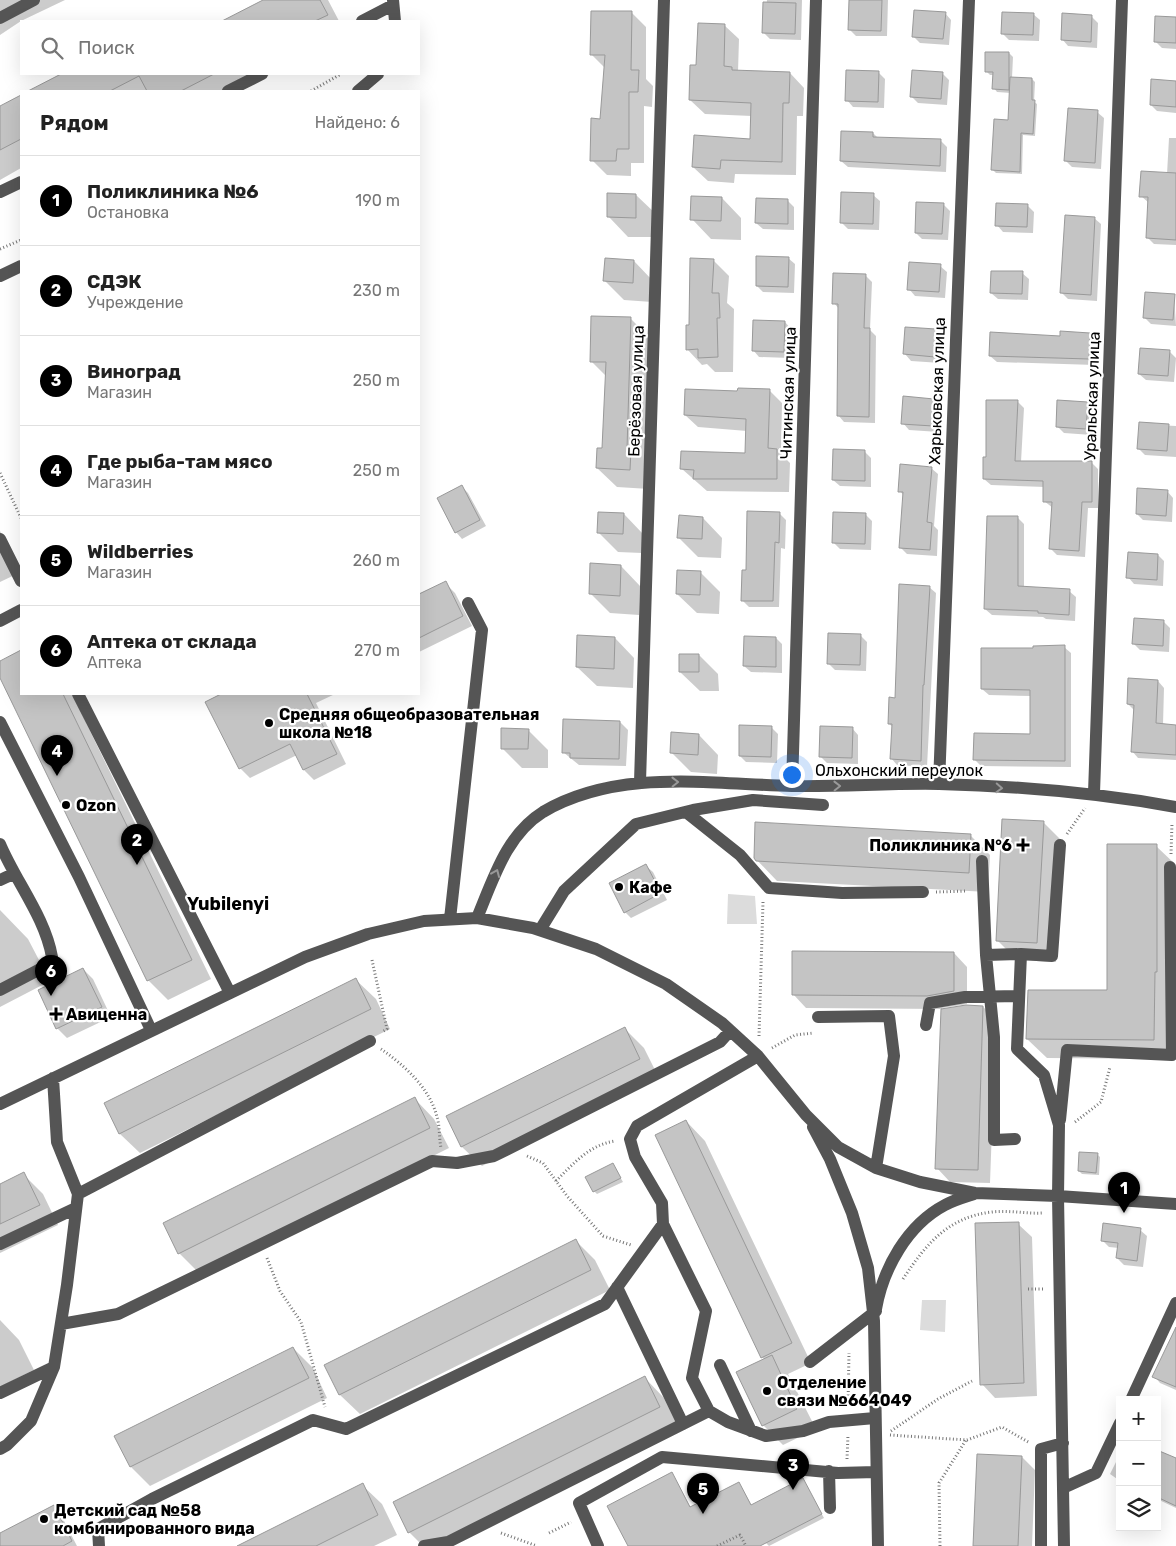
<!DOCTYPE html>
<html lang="ru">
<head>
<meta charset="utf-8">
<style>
  :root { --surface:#fff; --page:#f2f2f2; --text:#222; --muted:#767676; --line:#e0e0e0; --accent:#000 }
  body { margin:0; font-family:Rubik,sans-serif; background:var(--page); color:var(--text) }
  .controls { position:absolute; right:15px; bottom:15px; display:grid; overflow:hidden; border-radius:0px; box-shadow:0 5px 20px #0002 }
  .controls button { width:45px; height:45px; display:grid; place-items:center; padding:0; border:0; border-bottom:1px solid var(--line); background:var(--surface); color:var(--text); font:25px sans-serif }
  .you { position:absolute; left:791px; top:774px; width:18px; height:18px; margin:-12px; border:4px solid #fff; border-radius:50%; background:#1a73e8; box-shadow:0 0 0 8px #1a73e833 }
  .badge { display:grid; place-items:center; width:32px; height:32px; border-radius:50%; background:var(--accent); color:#fff; font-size:16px; font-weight:700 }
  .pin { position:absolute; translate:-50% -41px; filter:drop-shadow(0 1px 2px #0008) }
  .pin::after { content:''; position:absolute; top:26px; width:18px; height:15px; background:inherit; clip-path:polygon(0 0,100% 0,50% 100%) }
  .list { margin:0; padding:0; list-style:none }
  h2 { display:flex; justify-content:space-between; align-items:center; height:65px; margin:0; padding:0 20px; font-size:21px }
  h2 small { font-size:16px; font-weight:400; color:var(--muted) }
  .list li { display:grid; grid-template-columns:32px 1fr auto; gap:15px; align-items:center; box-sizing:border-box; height:90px; padding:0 20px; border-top:1px solid var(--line) }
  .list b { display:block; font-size:19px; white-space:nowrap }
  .list p { margin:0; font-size:16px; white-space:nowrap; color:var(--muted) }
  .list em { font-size:16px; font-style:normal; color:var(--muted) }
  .icon { flex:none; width:28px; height:28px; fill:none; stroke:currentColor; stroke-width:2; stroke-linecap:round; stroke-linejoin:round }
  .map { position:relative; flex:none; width:1176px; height:1546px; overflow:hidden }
  .search { position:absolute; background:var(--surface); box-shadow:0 5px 20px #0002; left:20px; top:20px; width:400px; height:55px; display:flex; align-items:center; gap:12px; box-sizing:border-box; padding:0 18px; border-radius:0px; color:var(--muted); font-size:19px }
  .panel { position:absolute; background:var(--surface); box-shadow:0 5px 20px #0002; left:20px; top:90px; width:400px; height:605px; border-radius:0px }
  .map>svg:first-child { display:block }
</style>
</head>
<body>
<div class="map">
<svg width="1176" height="1546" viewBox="0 0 1176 1546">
  <rect width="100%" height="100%" fill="#fff"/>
  <path fill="#dcdcdc" d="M728,894L755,896L757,924H727Z
    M922,1300H946L945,1332L920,1330Z"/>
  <path fill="#0003" d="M0,0H65L21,21L0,35Z
    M266,0H328L339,21H225Z
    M767,0H802L801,40L770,39L763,32Z
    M850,0H888L887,36H856L849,29Z
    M631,12L646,27V79L653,86L652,107L644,106V163H631V176L607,175L592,160L602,120L605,68L592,55Z
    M945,13L951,20L949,45L920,43L914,37Z
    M1033,14L1040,20L1039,41L1009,40L1003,34Z
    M1092,17L1098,23L1097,48L1068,46L1062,39Z
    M1176,18V49L1162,48L1155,41Z
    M724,25L739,39L738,72L790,73L804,88L803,116H797L796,175L735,174L734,183L708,181L693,167L751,140L752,116L705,114L690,100Z
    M1009,53L1013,57L1012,78L1032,79L1035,82L1034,102L1037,104L1035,136L1023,135L1022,174L996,173L993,170L1009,121L1011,93L997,92L994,88V75H990L986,71Z
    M878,72L885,79L884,108L853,107L847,100Z
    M942,73L949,80L947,105L918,103L911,96Z
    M63,74H271L237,91H31Z
    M1176,82V113L1157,111L1151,105Z
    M21,96V168L0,180V108Z
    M1097,112L1104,118L1101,169L1072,167L1066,161Z
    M873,133L878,138L940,140L947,147L946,172L848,167L841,161Z
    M1169,138H1176V245L1154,244L1147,237L1149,203L1141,196L1167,174Z
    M636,195L656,214L655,237H628L609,217Z
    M873,195L880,201L879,230L848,229L842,223Z
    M722,198L741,218V240L711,239L692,219Z
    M788,201L794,207V230L763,229L756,223Z
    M943,204L950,211L948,240L922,239L916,233Z
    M1027,205L1034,212L1033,233L1003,232L997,225Z
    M1094,218L1101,224L1097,301L1068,299L1062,293Z
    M788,258L795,264L794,293L763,292L757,286Z
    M713,260L729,276L727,303L734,309L733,372H715L707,364L702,365L687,349L691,326Z
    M634,261L653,281L652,302L624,300L605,281Z
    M940,266L947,272L945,298L915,296L909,289Z
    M1022,273L1029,279L1028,300L998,299L991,293Z
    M865,275L872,282L870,330L876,336L875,423L844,422L838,415L839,309L834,303Z
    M1174,295L1176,326L1151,324L1144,317Z
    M630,318L650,338L649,489L617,487L597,468L604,449L606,376L592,362Z
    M785,322L791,329L790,358L759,357L753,350Z
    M936,331L942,337L941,363L911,361L905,354Z
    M1090,334L1096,341L1095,365L997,362L990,356L1061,338Z
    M1169,351L1176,358L1174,382L1146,380L1139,374Z
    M769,390L782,403L781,454L790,463L789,492L707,491L682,469L746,454L747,431L698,427L685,415L739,393Z
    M934,400L940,406L939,432L909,430L903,423Z
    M1017,401L1024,408L1021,462L1092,463L1098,469V508H1088L1085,557L1057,555L1050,548L1053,508L1044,501L1045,487L991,485L984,479L987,458Z
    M1087,404L1094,410L1092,435L1064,433L1057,426Z
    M1140,424L1176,426V457L1145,455L1138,448Z
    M865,452L871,458V487L840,486L833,480Z
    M931,468L938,474L934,526L938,530L937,556L907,554L900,547L904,496L900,491Z
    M462,487L468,493L486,526L462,539L456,532Z
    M1167,491L1173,498L1172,522L1143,520L1137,514Z
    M779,513L786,520L785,549L781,548L779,607H749L742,600Z
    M624,514L643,534L642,553L618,552L598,532Z
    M865,514L872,521L871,550L840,549L834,543Z
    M1017,517L1024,524V587L1069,591L1076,597L1075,621L1046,619L1043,617L992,615L985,609Z
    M703,518L722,538L721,558L698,557L678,537Z
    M0,531L21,572L0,582Z
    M1158,555L1164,561L1163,586L1134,584L1128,577Z
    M621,566L640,586L639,615L610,613L590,593Z
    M700,572L720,592L719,614L697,613L677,594Z
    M445,583L455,593L472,626L419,652V594Z
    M929,587L936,593L927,767L897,765L891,758L893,727L889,724Z
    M1163,621L1170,628L1169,652L1140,650L1134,644Z
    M860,635L867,642L866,671L835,670L828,663Z
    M615,638L634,658L633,688L597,686L577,667Z
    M776,638L782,644V673L751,672L744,666Z
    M1064,647L1071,653V767L981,766L975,760L1032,735V696L989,695L982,689L1034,650Z
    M21,652V694H72L211,979L168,1000L148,980L0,676V662Z
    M699,655L718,674L719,691H700L680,672Z
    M1158,681L1164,688L1163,725L1176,726V760L1138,758L1132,751L1134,710L1128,704Z
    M224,694H335L316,703L346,764L314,780L304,770L297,755L250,778L240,768L207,702Z
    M620,722L628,730L626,766L579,765L563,752Z
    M771,727L778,734L777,763L746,762L740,756Z
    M852,728L858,735V764L827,763L820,756Z
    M528,730L548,750V768H522L502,748Z
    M699,735L718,755L717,774L691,772L671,752Z
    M1043,822L1063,842L1056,962L1017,960L997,940Z
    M970,835L990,855L988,892L777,881L755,858Z
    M1156,846L1176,865V1031L1173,1059L1047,1058L1027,1039L1108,992Z
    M646,866L653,872L667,900L631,918L625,912Z
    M0,910L28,939L50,981L0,1007Z
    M954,953L967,967V1004L942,1008V1010L982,1006L996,1019L990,1183L950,1182L937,1168L942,1009L806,1008L793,994Z
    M83,969L93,979L111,1017L67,1038L57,1028Z
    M356,980L376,999L390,1029L140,1153L120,1134L106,1104Z
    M624,1028L644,1048L659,1078L482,1166L462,1147L447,1116Z
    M415,1099L434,1119L449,1148L199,1273L179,1253Z
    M686,1121L705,1141L811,1363L788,1374L816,1429L783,1445L763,1425L765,1360L762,1357Z
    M1097,1154L1100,1157L1099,1175L1082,1174L1079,1171Z
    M613,1165L623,1182L597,1194L594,1191Z
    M23,1174L43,1194L58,1225L0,1253V1185Z
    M1018,1224L1032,1237L1037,1396L995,1398L982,1384Z
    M1140,1230L1147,1236L1143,1267L1124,1265L1117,1258L1119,1248L1109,1247L1102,1240Z
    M576,1241L595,1260L610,1290L360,1414L340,1395L325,1365Z
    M0,1320L19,1340L34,1370L0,1387Z
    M1176,1338V1390L1160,1383L1154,1376Z
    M293,1348L313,1368L327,1398L150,1486L131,1467L116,1436Z
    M645,1378L664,1398L679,1427L440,1546H423L409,1532Z
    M1157,1451L1176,1460V1508L1157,1499Z
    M1120,1454V1481L1110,1474Z
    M1022,1457L1035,1470L1032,1546H974Z
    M672,1474L691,1508L739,1483L752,1506L803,1480L824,1518L769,1546L766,1543L759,1546H629Z
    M362,1485L382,1504L397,1535L374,1546H239Z
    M54,1507L60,1513L77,1546H0V1534Z"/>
  <path fill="#c4c4c4" stroke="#999" d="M263,0H320L328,15L315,21H222Z
    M849,0H882L881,31L848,30Z
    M763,2L796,3L795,34L762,33Z
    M914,10L946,12L943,39L912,37Z
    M591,11H632L631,70H639L638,92H629V149H617L616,161H590L591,118L600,119L605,55H590Z
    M1002,12L1034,13L1033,35L1001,34Z
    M1062,13L1092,15L1091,42L1061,40Z
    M1155,16L1176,17V43L1154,42Z
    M698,23L725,24L724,66L732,67V70L790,72L789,103H783L782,162L721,160L720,169L692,167L694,135L750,139L751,103L689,100L690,65H696Z
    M985,52H1009V90L992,89L993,72H985Z
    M846,70L879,71L878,102L845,101Z
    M912,70L943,72L941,99L910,97Z
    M61,74H214L181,91H147L139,76L110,91H28Z
    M1010,77L1032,78V100H1035L1033,134L1021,133L1020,172L991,170L994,119L1008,120Z
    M1151,79L1176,81V107L1150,105Z
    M21,95V139L0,150V106Z
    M1068,108L1098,110L1095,163L1064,161Z
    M841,131L873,132V137L941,139L940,166L840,161Z
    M1141,171L1176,173V240L1146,238L1148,197H1139Z
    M841,192L874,193L873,224L840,223Z
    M607,193L636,194V218L607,217Z
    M691,196L722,197L721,221L690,220Z
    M756,198L788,199V224L755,223Z
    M916,202L944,203L942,234L915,233Z
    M996,203L1028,204L1027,227L995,226Z
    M1065,215L1095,217L1091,295L1060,293Z
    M756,256L789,257L788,287L756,286Z
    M605,258L634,260L633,283L603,281Z
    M690,258L714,259L712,293H719L720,318H717L718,357L698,358V349L686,350V325H689Z
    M909,262L941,264L939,292L907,290Z
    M991,271H1023L1022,294L990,293Z
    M833,273L866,274L864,328H870L869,417L837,416L838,304H832Z
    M1145,292L1175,294L1173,320L1143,318Z
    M591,316L631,317L627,449H631L630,470L596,468L597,448H602L606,362H590Z
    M753,320L785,321L784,352L752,351Z
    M905,327L936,329L935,357L903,354Z
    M1060,331L1090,333L1089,359L989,356L990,332L1060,336Z
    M1140,348L1170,350L1168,376L1138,374Z
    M738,388L770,389L768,448L777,449V479H693L694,470L680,469L681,451L745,453L746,419L684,415L685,389L737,391Z
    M903,396L934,399L933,426L901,424Z
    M986,400H1018L1015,461H1092V502H1082L1079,551L1049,549L1052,502H1043V481L983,479V457H986Z
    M1057,400L1088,402L1086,429L1056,427Z
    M1139,422L1169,424L1167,451L1137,449Z
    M833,449L865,450V481L832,480Z
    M900,464L932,467L927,522L932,523L930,550L899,548L903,492H898Z
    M462,485L480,520L455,533L437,498Z
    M1137,488L1168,490L1166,516L1136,514Z
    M747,511L780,512L779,543L775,542L773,601H741L742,570H746Z
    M598,512L624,513L623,534L597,533Z
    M833,512L866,513L865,544L832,543Z
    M679,515L703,517L702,539L677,538Z
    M987,516H1018V586L1070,589L1069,615L1038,613V611L984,609Z
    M1128,552L1158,554L1157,580L1126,578Z
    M590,563L621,565L620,596L589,594Z
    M677,570L701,571L700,595L676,594Z
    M446,581L463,616L419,638V594Z
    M899,584L930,586L924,685H923L921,761L890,759L892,724H888L889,697L895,698Z
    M1134,618L1164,620L1163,646L1132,644Z
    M828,633L861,634L860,665L827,664Z
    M577,635L615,637L614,669L576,667Z
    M744,636L776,637V667L743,666Z
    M1065,645V761L973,760L974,733L1030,734V690L981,689V648H1033V646Z
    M21,650V694H63L192,960L147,981L0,678V661Z
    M679,654H699V672H679Z
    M1128,678L1158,680L1156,723L1176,725V755L1131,752L1134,705L1127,704Z
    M221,694H307L337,754L303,770L290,744L239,769L205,702Z
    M563,719L620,721L619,759L570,758V753H562Z
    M739,725L772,726L771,757L739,756Z
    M820,726L853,727L852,758L819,757Z
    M501,728L529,729L528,749H501Z
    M671,732L699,734L698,755L670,753Z
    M1002,819L1044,821L1037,943L996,941Z
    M755,822L971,834L969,873L756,861L754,858Z
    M1107,844H1157V972H1155L1154,1040L1026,1039L1028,990H1107Z
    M646,864L661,893L624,913L609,883Z
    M792,951L954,952V991L927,996L792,995Z
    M83,968L102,1007L56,1029L38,990Z
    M356,978L371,1009L119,1134L104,1103Z
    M966,1005L983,1006L978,1170L935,1169L941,1009Z
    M625,1027L640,1059L461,1147L446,1116Z
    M415,1097L430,1128L178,1254L163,1223Z
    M686,1120L792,1343L761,1358L655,1135Z
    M1079,1152L1098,1153L1096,1173L1078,1171Z
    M613,1163L621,1178L593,1192L585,1177Z
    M24,1172L40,1205L0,1224V1184Z
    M1019,1222L1024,1383L980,1385L975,1223Z
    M1103,1223L1141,1228L1137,1261L1116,1258L1118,1243L1101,1241Z
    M576,1239L591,1270L339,1395L324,1365Z
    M1176,1327V1387L1152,1377Z
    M293,1347L309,1378L130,1467L114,1436Z
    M772,1355L797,1409L762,1426L736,1372Z
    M645,1376L660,1407L408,1533L393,1502Z
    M1157,1450L1176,1458V1506L1157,1497Z
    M977,1454L1022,1456L1018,1546H973Z
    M672,1472L690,1507L739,1482L751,1505L803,1478L822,1514L760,1546H628L607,1506Z
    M363,1483L378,1515L316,1546H237Z
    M54,1505L72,1541L63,1546H0V1533Z"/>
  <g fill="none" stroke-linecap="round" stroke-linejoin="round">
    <path stroke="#777" stroke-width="3" stroke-dasharray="1 2.5" stroke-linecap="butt" d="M311,91L341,74
      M0,249L21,240
      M0,473L21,518
      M1067,834L1085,808
      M1171,854L1172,823
      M936,892L967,891
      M372,960L387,1029L382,1032
      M759,1036L763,902
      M772,1048L795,1035L814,1033
      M381,1049C404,1065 430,1088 437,1117C440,1127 439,1138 441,1148
      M1075,1122L1101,1102L1110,1067
      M527,1156L543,1163L567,1196L603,1236L631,1245
      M556,1181C573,1164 589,1145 615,1141
      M267,1258L280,1291L301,1322L325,1407
      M903,1279C926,1244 948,1217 992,1212C1009,1210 1026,1214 1043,1213
      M1028,1289H1044
      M848,1406L849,1353
      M891,1431L938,1399L972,1381
      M890,1435L967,1440L1002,1427L1030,1443
      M847,1459L848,1435
      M501,1533L537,1546
      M549,1533L571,1522
      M717,1546L740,1535L746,1546
      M940,1546L939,1483L966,1440"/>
    <path stroke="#555" stroke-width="12" d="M393,0L395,21
      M0,18L34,0
      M362,21L393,5
      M228,91L262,74
      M358,91L378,74
      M0,192L21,182
      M0,276L21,266
      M0,539L21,581
      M0,621L21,610
      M78,694L230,993
      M0,722L79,877L151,1030
      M640,782L664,0
      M939,784L969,0
      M792,786L816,0
      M1094,793L1122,0
      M686,812L740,855L769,888L842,893L923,892
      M0,844C16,882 45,917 52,957L46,966L0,990
      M1060,845L1052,956L1021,954L1017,1049L1044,1075L1059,1125L1058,1196L1064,1546
      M982,861L986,955L1021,954
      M0,880L13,874
      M477,918C493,880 506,835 543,812C618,768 710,784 792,786C841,787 890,783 939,784C1018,786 1098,793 1176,807
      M450,919L482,630L468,603
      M540,930L564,891L636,824L693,810L753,800L823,805
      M986,955L994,1037V1140L1015,1139
      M818,1017L889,1016L894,1056L876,1168
      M926,1025L930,1003L965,997L1019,996
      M0,1104L305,957L368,934L424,921L477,918L533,928L596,949L666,984L722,1023L758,1056L806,1115L838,1147L876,1168L920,1182L975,1193L1058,1196L1176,1204
      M1060,1120L1067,1050L1172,1055L1170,867
      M813,1127L830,1159L852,1213L868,1268L874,1321L878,1546
      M78,1194L370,1041
      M0,1244L76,1208
      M617,1287L683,1424
      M876,1309C883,1269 907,1225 945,1205C954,1200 965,1197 974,1194
      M61,1324L118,1314L432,1161L457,1163L494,1156L720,1042L730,1031
      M810,1362L876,1311
      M720,1365L751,1431
      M0,1393L54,1367
      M1131,1400L1176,1303
      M709,1411L728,1422L766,1436L803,1431L829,1422L875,1418
      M0,1449L7,1445L31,1421L54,1367L67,1285L78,1194L57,1142L53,1078
      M829,1471L830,1508
      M1063,1488L1096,1473L1120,1423
      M99,1546L98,1529L152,1499L313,1420L346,1429L605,1304L663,1224L662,1203L635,1157L630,1139L637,1126L758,1056
      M424,1546L448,1542L709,1411L692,1378L706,1311L663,1224
      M598,1546L579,1503L662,1457L838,1473L876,1472
      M1041,1546V1449L1063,1443"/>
  </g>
  <defs><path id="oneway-chevron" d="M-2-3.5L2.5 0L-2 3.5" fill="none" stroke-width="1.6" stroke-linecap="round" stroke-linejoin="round" transform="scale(1.25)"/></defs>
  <g stroke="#999">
    <use href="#oneway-chevron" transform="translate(675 782) rotate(-1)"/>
    <use href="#oneway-chevron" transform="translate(837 786) rotate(-1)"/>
    <use href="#oneway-chevron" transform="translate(999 788) rotate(3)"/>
    <use href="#oneway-chevron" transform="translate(496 873) rotate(-67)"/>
  </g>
  <g fill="#000" stroke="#fff" stroke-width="2">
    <circle cx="269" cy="723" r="5"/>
    <circle cx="66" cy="805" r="5"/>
    <path d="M1020.5 837.5h5v5h5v5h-5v5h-5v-5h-5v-5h5z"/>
    <circle cx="619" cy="887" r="5"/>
    <path d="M53.5 1006.5h5v5h5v5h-5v5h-5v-5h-5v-5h5z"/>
    <circle cx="767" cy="1391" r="5"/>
    <circle cx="44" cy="1519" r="5"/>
  </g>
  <g text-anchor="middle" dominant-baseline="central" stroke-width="4.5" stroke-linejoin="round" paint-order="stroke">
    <g font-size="16" fill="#000" stroke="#fff">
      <text transform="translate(636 391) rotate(-88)">Берёзовая улица</text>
      <text transform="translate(937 391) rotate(-88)">Харьковская улица</text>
      <text transform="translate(788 393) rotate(-88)">Читинская улица</text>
      <text transform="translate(1092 396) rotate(-88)">Уральская улица</text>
      <text x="899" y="770">Ольхонский переулок</text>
    </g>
    <g font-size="16" font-weight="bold" fill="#000" stroke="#fff" text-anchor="start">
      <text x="279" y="714">Средняя общеобразовательная<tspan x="279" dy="18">школа №18</tspan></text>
      <text x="76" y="805">Ozon</text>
      <text x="1012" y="845" text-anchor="end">Поликлиника N°6</text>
      <text x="629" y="887">Кафе</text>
      <text x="66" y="1014">Авиценна</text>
      <text x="777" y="1382">Отделение<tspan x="777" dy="18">связи №664049</tspan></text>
      <text x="54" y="1510">Детский сад №58<tspan x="54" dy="18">комбинированного вида</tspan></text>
    </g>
    <g font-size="18" font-weight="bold" fill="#000" stroke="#fff">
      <text x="228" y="904">Yubilenyi</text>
    </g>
  </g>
</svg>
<div class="controls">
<button>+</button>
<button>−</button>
<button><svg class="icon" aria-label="layers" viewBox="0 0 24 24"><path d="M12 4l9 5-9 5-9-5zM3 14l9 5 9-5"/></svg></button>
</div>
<div class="you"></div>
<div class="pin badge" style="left:1124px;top:1213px">1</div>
<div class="pin badge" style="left:137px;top:865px">2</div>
<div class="pin badge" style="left:793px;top:1490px">3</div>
<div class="pin badge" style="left:57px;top:776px">4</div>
<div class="pin badge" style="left:703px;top:1514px">5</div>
<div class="pin badge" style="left:51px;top:996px">6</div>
<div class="search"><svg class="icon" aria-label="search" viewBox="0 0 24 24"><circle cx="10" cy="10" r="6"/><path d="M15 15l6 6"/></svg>Поиск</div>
<section class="panel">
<h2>Рядом<small>Найдено: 6</small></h2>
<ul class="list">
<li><span class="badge">1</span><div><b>Поликлиника №6</b><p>Остановка</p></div><em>190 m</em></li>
<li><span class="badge">2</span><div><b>СДЭК</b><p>Учреждение</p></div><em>230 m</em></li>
<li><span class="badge">3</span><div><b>Виноград</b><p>Магазин</p></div><em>250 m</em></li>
<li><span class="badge">4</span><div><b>Где рыба-там мясо</b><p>Магазин</p></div><em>250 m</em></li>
<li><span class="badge">5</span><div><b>Wildberries</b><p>Магазин</p></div><em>260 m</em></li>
<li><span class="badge">6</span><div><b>Аптека от склада</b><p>Аптека</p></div><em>270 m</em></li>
</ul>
</section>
</div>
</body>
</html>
